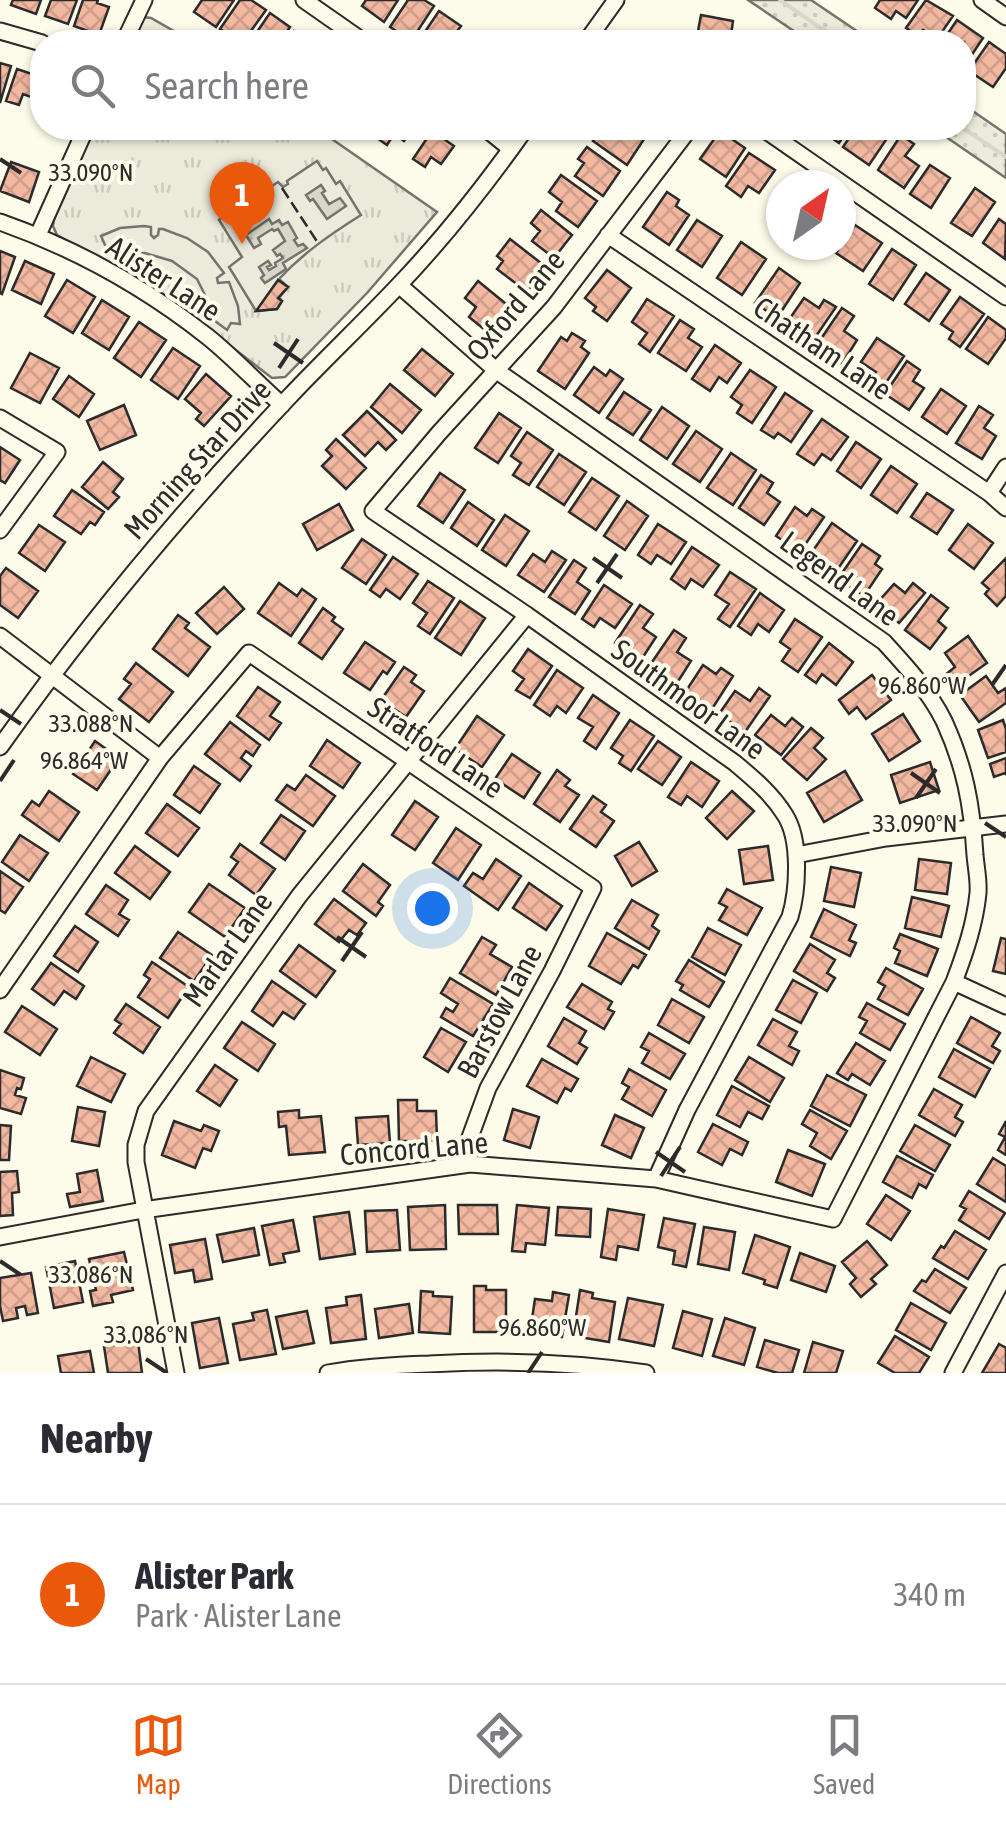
<!DOCTYPE html>
<html lang="en">
<head>
<meta charset="utf-8">
<style>
  :root { --surface:#fff; --page:#f7f7f7; --text:#2b2b33; --muted:#7c7c81; --line:#e1e1e2; --accent:#ea580c }
  body { margin:0; font-family:"Asap Condensed",sans-serif; background:var(--page); color:var(--text) }
  .compass { position:absolute; left:766px; top:170px; width:90px; height:90px; border-radius:50%; background:var(--surface); box-shadow:0 2px 8px #0004; rotate:34deg }
  .you { position:absolute; left:432px; top:908px; width:35px; height:35px; margin:-25px; border:8px solid #fff; border-radius:50%; background:#1a73e8; box-shadow:0 0 0 15px #1a73e833 }
  .badge { display:grid; place-items:center; width:65px; height:65px; border-radius:50%; background:var(--accent); color:#fff; font-size:32px; font-weight:700 }
  .pin { position:absolute; translate:-50% -82px; filter:drop-shadow(0 2px 5px #0008) }
  .pin::after { content:''; position:absolute; top:52px; width:35px; height:30px; background:inherit; clip-path:polygon(0 0,100% 0,50% 100%) }
  .list { margin:0; padding:0; list-style:none }
  h2 { display:flex; justify-content:space-between; align-items:center; height:130px; margin:0; padding:0 40px; font-size:42px }
  h2 small { font-size:32px; font-weight:400; color:var(--muted) }
  .list li { display:grid; grid-template-columns:65px 1fr auto; gap:30px; align-items:center; box-sizing:border-box; height:180px; padding:0 40px; border-top:2px solid var(--line) }
  .list b { display:block; font-size:38px; white-space:nowrap }
  .list p { margin:0; font-size:32px; white-space:nowrap; color:var(--muted) }
  .list em { font-size:32px; font-style:normal; color:var(--muted) }
  .icon { flex:none; width:55px; height:55px; fill:none; stroke:currentColor; stroke-width:2; stroke-linecap:round; stroke-linejoin:round }
  .map { position:relative; flex:none; width:1006px; height:1373px; overflow:hidden }
  .search { position:absolute; background:var(--surface); box-shadow:0 2px 8px #0004; left:30px; right:30px; top:30px; height:110px; display:flex; align-items:center; gap:25px; box-sizing:border-box; padding:0 35px; border-radius:40px; color:var(--muted); font-size:38px }
  .sheet { height:310px; background:var(--surface) }
  nav { display:flex; justify-content:space-around; align-items:center; box-sizing:border-box; height:140px; border-top:2px solid var(--line); background:var(--surface); font-size:28px; color:var(--muted) }
  nav a { display:grid; justify-items:center; gap:5px }
  nav .on { color:var(--accent) }
  .map>svg:first-child { display:block }
</style>
</head>
<body>
<div class="map">
<svg width="1006" height="1373" viewBox="0 0 1006 1373">
  <defs>
    <pattern id="grass-dots" width="8" height="8" patternUnits="userSpaceOnUse" patternTransform="scale(2.5)"><rect width="8" height="8" fill="#ecebdb"/><path d="M2 2h.1M6 6h.1" fill="none" stroke="#cbcabc" stroke-width="1.8" stroke-linecap="round"/></pattern>
    <pattern id="park-tufts" width="24" height="20" patternUnits="userSpaceOnUse" patternTransform="scale(2.5)"><rect width="24" height="20" fill="#ecebdb"/><path d="M3 7l-1-3M5 7V3M7 7l1-3M15 17l-1-3M17 17v-4M19 17l1-3" fill="none" stroke="#cbcabc"/></pattern>
    <pattern id="water-ripples" width="26" height="14" patternUnits="userSpaceOnUse" patternTransform="scale(2.5)"><rect width="26" height="14" fill="#d8d7c9"/><path d="M2 4q2-2 4 0t4 0M15 11q2-2 4 0t4 0" fill="none" stroke="#bab9ad"/></pattern>
    <pattern id="building-cross-hatch" width="8" height="8" patternUnits="userSpaceOnUse" patternTransform="scale(2.5)"><rect width="8" height="8" fill="#f2b8a0"/><path d="M0 0l8 8M0 8l8-8" fill="none" stroke="#d09e8a"/></pattern>
  </defs>
  <rect width="100%" height="100%" fill="#fdfbea"/>
  <path fill="url(#grass-dots)" stroke="#74746e" stroke-width="2.5" d="M748,0H811L873,42H810Z
    M964,105L1006,134V178L933,128H964Z"/>
  <path fill="url(#park-tufts)" stroke="#74746e" stroke-width="2.5" d="M143,17L151,18L193,42H132Z
    M94,128H316L437,212L367,293L285,377L272,378L163,294L57,235L53,226L54,219Z"/>
  <path fill="#ecebdb" stroke="#74746e" stroke-width="2.5" d="M317,161L323,170L326,168L336,184L340,181L361,215C331,234 303,253 279,279L288,287L279,298L282,301L277,309L256,311L229,267L242,257L219,220L278,182L283,187L288,184L287,181Z"/>
  <path fill="#eceadb" stroke="#74746e" stroke-width="2.5" d="M144,226L151,227V235L154,238L158,235L159,229H163L187,238L208,252L224,273L217,278L218,283L229,282L238,306L240,324L231,323L227,330L211,318L209,303L197,279L172,261L145,253L133,254L121,258L105,245L101,236L120,228Z"/>
  <path fill="url(#water-ripples)" stroke="#74746e" stroke-width="2.5" d="M321,185L325,191L322,193L329,204L340,198L346,206L327,219L313,199L310,201L306,195Z
    M269,219L272,224L279,220L282,225L288,222L297,238L294,240L298,246L303,244L307,248L283,263L286,269L265,283L261,278L264,275L259,267L268,261L271,265L267,267L269,270L276,266L275,263L283,258L280,254L277,256L273,250L285,241L278,229L274,231L272,229L258,238L261,244L254,248L246,235Z"/>
  <g fill="none" stroke-linecap="round" stroke-linejoin="round">
    <path stroke="#d8d7c9" stroke-width="4" d="M780,0L841,42
      M963,128L1006,157"/>
  </g>
  <path fill="url(#building-cross-hatch)" stroke="#2b2b2b" stroke-width="2.5" d="M13,0H41L36,14L11,5Z
    M51,0H77L68,24L45,16Z
    M83,0H98L97,3L109,7L99,35L74,26Z
    M202,0H234L216,27L194,12Z
    M240,0H251L266,10L243,42H240L220,29Z
    M366,0H398L384,22L362,6Z
    M408,0H424L434,6L411,41L390,27Z
    M880,0H918L906,18L896,11L891,19L875,8Z
    M926,0L953,16L937,39L923,30L918,36L906,28Z
    M439,11L461,26L449,42H418Z
    M270,13L290,27L280,42H250Z
    M701,15L733,21L730,42H696Z
    M957,20L983,38L971,56L964,51V42H942Z
    M294,31L311,42H286Z
    M989,42L1006,54V68L993,87L969,71Z
    M0,63L11,66L0,103Z
    M17,69L41,77L34,98L23,94L19,105L6,101Z
    M380,128H413L404,141L394,134L387,145L374,136Z
    M603,128H627L644,139L627,165L593,141Z
    M817,128H849L839,143Z
    M856,128H880L890,134L869,165L843,147Z
    M432,131L454,146L441,164L431,157L425,167L413,159Z
    M720,131L745,148L726,177L700,159Z
    M901,135L914,144L905,156L919,166L904,188L878,170Z
    M587,147L620,171L603,196L575,176L584,163L578,159Z
    M749,153L775,170L759,193L748,186L741,197L726,186Z
    M11,162L39,172L29,202L0,191Z
    M930,165L950,178L931,208L910,194Z
    M561,175L597,201L578,227L556,211L562,202L549,192Z
    M781,185V225L772,219L780,207L770,201Z
    M975,188L995,202L972,236L951,223Z
    M667,192L679,200L676,206L689,215L669,245L643,227Z
    M541,210L572,235L554,258L532,241L540,231L531,223Z
    M999,219L1006,224L1005,259L983,243Z
    M697,220L722,236L702,267L677,250Z
    M855,225L882,243L863,271L836,253Z
    M510,239L546,267L527,292L497,269L503,261L497,256Z
    M741,242L766,259L742,295L717,278Z
    M892,249L916,265L893,300L869,284Z
    M0,251L15,257L2,294L0,293Z
    M25,261L54,274L41,304L12,290Z
    M779,268L800,283L777,318L755,303Z
    M607,270L631,288L607,321L593,311L596,307L585,298Z
    M926,273L950,290L929,321L905,304Z
    M67,280L95,297L73,333L45,316Z
    M278,280L288,287L278,298L282,301L277,309L256,311Z
    M478,281L511,308L490,334L469,317L476,307L465,298Z
    M960,297L984,314L960,347L949,339L953,332L941,324Z
    M804,298L819,308L824,300L836,307L812,342L786,324Z
    M647,299L674,316L650,352L639,344L647,333L632,322Z
    M102,300L129,317L109,350L82,333Z
    M842,308L854,316L844,331L857,340L842,364L816,346Z
    M988,317L1006,330V338L988,364L966,349Z
    M680,320L694,329L688,338L702,347L686,371L658,353Z
    M139,322L166,340L141,377L114,358Z
    M572,333L585,341L581,347L589,353L565,389L538,371L561,337L567,341Z
    M877,338L904,356L881,390L869,382L876,372L861,362Z
    M715,345L741,363L727,383L719,377L710,391L692,379Z
    M173,348L200,366L178,399L151,380Z
    M422,349L453,374L435,396L404,370Z
    M30,353L59,368L40,403L11,388Z
    M907,361L920,370L913,381L924,388L909,410L885,394Z
    M594,367L606,376L610,370L623,379L599,413L574,395Z
    M750,370L776,387L752,423L737,413L742,405L731,397Z
    M206,374L231,396L204,426L196,419L201,413L185,399Z
    M69,376L94,394L79,417L53,399Z
    M390,384L421,410L402,433L371,407Z
    M941,389L966,406L947,434L922,417Z
    M624,392L651,410L633,435L607,418Z
    M785,393L812,411L791,442L778,433L774,438L761,430Z
    M124,405L136,435L100,450L87,421Z
    M979,406L993,415L984,428L996,436L982,459L956,443Z
    M662,407L689,426L667,459L640,440Z
    M367,411L396,440L386,450L378,442L365,456L343,435Z
    M499,413L521,428L498,463L475,448Z
    M822,419L848,437L831,460L822,454L814,465L797,454Z
    M696,431L722,449L700,482L673,464Z
    M527,432L553,450L529,485L513,475L521,463L511,456Z
    M336,439L366,468L346,489L322,466L332,456L326,450Z
    M856,442L881,459L861,488L837,471Z
    M0,447L20,460L5,483L0,480Z
    M731,453L756,470L733,505L707,488Z
    M559,454L586,472L564,505L537,487Z
    M103,462L123,479L113,492L119,497L108,509L82,487Z
    M891,466L917,484L897,513L871,495Z
    M440,473L465,490L443,523L418,506Z
    M761,475L773,483L767,493L780,502L764,525L739,508Z
    M592,478L619,496L596,530L569,512Z
    M72,490L104,512L95,525L90,522L81,534L54,516Z
    M927,493L953,510L937,534L911,517Z
    M627,501L648,516L625,550L604,536Z
    M468,502L494,520L477,546L451,528Z
    M339,504L353,530L317,550L303,524Z
    M795,507L807,516L812,509L824,517L800,552L776,536Z
    M505,515L529,531L506,566L482,550Z
    M832,523L857,541L833,576L808,558Z
    M658,524L686,542L671,564L657,555L651,564L638,555Z
    M968,524L993,543L974,569L949,550Z
    M39,525L65,542L45,571L19,553Z
    M362,539L386,555L366,584L342,568Z
    M862,544L880,556L875,564L882,569L864,596L838,579Z
    M692,547L719,565L703,587L691,579L685,589L671,579Z
    M552,551L566,560L544,592L518,575L533,554L545,562Z
    M393,557L418,574L400,599L386,589L380,597L370,590Z
    M1006,558V596L997,606L985,594L989,589L982,583Z
    M574,560L586,568L577,582L590,591L575,614L549,597Z
    M6,568L38,591L18,618L0,605V576Z
    M730,572L756,589L730,627L718,619L729,604L715,595Z
    M428,581L454,598L430,634L418,626L427,613L413,603Z
    M279,583L297,596L302,589L316,599L291,636L258,613Z
    M913,583L925,593L899,623L876,604L894,584L905,593Z
    M604,585L632,604L615,628L600,618L594,627L582,619Z
    M224,587L244,609L217,634L196,613Z
    M760,593L784,610L769,632L758,624L751,635L738,626Z
    M931,595L948,608L938,621L946,628L930,649L905,630Z
    M460,601L485,618L461,655L435,638Z
    M640,605L653,614L643,628L656,637L641,660L615,643Z
    M323,608L335,617L332,621L343,629L322,659L299,643Z
    M178,615L189,623L185,628L210,647L188,676L153,649Z
    M795,619L822,637L798,672L782,661L790,649L780,642Z
    M674,630L686,638L677,652L691,661L677,683L650,665Z
    M968,636L987,663L953,687L945,675L955,667L945,653Z
    M365,642L395,662L387,674L383,671L370,690L344,673Z
    M829,643L853,662L836,685L822,674L816,683L805,675Z
    M528,649L552,666L530,698L516,690L524,679L513,671Z
    M136,663L173,692L149,722L119,699L131,684L124,679Z
    M703,665L716,674L721,668L733,676L712,709L686,691Z
    M404,667L416,675L411,682L424,691L406,717L381,700Z
    M557,670L583,688L566,713L557,706L550,716L534,705Z
    M872,675L891,700L866,719L857,707L849,714L839,700Z
    M986,676L998,693L1006,688V703L979,722L960,695Z
    M258,687L280,702L270,716L281,723L269,740L237,716Z
    M759,688L770,696L745,732L719,714L735,691L750,701Z
    M593,695L619,713L596,749L584,741L593,727L578,718Z
    M903,714L920,741L889,761L872,734Z
    M771,715L785,726L792,718L803,727L781,755L755,735Z
    M477,716L504,735L482,767L455,749Z
    M630,720L654,736L631,771L619,763L623,756L611,748Z
    M1003,720L1006,729V752L988,758L978,730Z
    M230,722L260,745L253,756L246,751L241,758L251,766L240,781L205,754Z
    M811,728L823,738L814,748L826,759L807,780L783,759Z
    M327,740L360,763L343,788L310,766Z
    M95,741L119,758L97,790L73,774Z
    M658,741L681,757L662,785L638,769Z
    M512,754L540,773L524,798L495,779Z
    M1006,758V775L1005,773L994,777L990,764Z
    M691,762L719,781L702,807L687,796L681,805L668,797Z
    M930,762L939,790L900,803L891,775Z
    M194,766L220,784L200,813L174,795Z
    M557,770L570,780L565,786L579,795L560,822L534,804Z
    M845,771L862,800L824,822L807,793Z
    M306,775L335,796L313,826L276,800L287,785L295,790Z
    M49,791L79,812L59,841L22,815L32,801L39,806Z
    M732,791L754,811L727,839L706,818Z
    M593,796L606,805L601,812L614,821L596,847L570,829Z
    M415,801L438,817L415,850L392,835Z
    M167,804L199,828L178,856L146,833Z
    M281,815L305,831L285,860L261,843Z
    M456,828L481,845L458,880L433,863Z
    M20,835L48,853L29,881L2,862Z
    M639,842L657,871L632,886L615,856Z
    M240,844L275,869L256,895L229,875L238,862L231,857Z
    M135,846L170,872L150,899L115,873Z
    M768,846L773,880L744,884L739,850Z
    M496,859L521,876L498,910L464,886L473,873L483,879Z
    M919,859L951,863L947,894L915,890Z
    M363,864L390,885L378,902L383,906L376,916L343,891Z
    M831,867L861,873L854,907L824,901Z
    M0,871L23,887L5,913L0,910Z
    M529,883L562,906L546,930L513,908Z
    M209,884L245,908L225,937L189,912Z
    M106,885L128,900L119,914L129,920L118,936L86,914Z
    M727,889L762,908L747,935L719,920L727,907L719,903Z
    M912,897L949,906L941,937L905,928Z
    M334,899L366,923L357,935L349,930L339,942L315,924Z
    M632,900L658,915L652,926L659,931L649,949L615,928Z
    M824,909L856,925L849,940L856,943L850,956L811,937Z
    M75,926L98,942L78,972L54,956Z
    M708,928L741,945L725,975L692,957Z
    M178,932L212,955L194,981L160,958Z
    M607,933L646,955L638,968L633,965L621,984L589,966Z
    M900,934L938,949L927,976L895,963L900,951L894,948Z
    M482,937L496,945L490,954L512,967L496,995L460,973Z
    M1001,938L1006,939V974L993,971Z
    M810,944L835,960L827,973L835,978L827,991L794,971Z
    M299,945L335,971L316,997L280,971Z
    M689,960L724,982L709,1007L680,990L683,985L676,981Z
    M152,962L189,987L168,1018L138,997L150,979L144,975Z
    M51,963L84,986L76,999L64,991L54,1005L32,989Z
    M886,968L923,989L908,1015L878,999L885,986L878,982Z
    M450,978L493,1004L473,1036L441,1017L446,1008L453,1012L458,1004L441,993Z
    M793,980L817,993L801,1023L776,1010Z
    M272,981L305,1004L294,1019L283,1012L273,1026L252,1011Z
    M582,984L612,1002L608,1009L614,1012L604,1029L567,1007Z
    M672,999L704,1017L689,1043L658,1025Z
    M867,1003L905,1024L890,1050L860,1033L867,1021L859,1017Z
    M126,1004L160,1027L143,1053L114,1033L121,1024L115,1020Z
    M22,1006L57,1029L40,1055L5,1032Z
    M971,1017L1000,1033L992,1046L1000,1051L993,1063L957,1043Z
    M564,1018L586,1031L579,1043L587,1048L577,1064L548,1046Z
    M773,1019L797,1032L789,1046L799,1051L792,1065L758,1045Z
    M242,1022L275,1044L258,1071L224,1048Z
    M441,1028L466,1042L448,1072L424,1057Z
    M649,1033L685,1054L670,1079L642,1063L649,1051L641,1047Z
    M856,1043L885,1061L870,1085L852,1074L848,1080L837,1073Z
    M954,1049L990,1069L975,1097L939,1077Z
    M91,1057L125,1074L111,1102L77,1086Z
    M749,1057L784,1078L770,1102L735,1080Z
    M542,1059L578,1079L571,1091L565,1088L557,1103L527,1086Z
    M215,1065L237,1080L220,1106L197,1091Z
    M629,1069L666,1090L652,1116L622,1099L629,1087L622,1083Z
    M0,1070L24,1078L21,1089L17,1088L15,1095L26,1098L21,1114L0,1108Z
    M827,1075L866,1095L850,1126L811,1106Z
    M732,1086L769,1106L762,1119L748,1112L740,1127L717,1115Z
    M934,1089L962,1105L955,1117L963,1122L955,1136L919,1115Z
    M398,1100H417V1111H436L437,1141H399Z
    M78,1107L105,1112L99,1146L72,1141Z
    M513,1109L539,1117L530,1148L504,1140Z
    M299,1110V1118L321,1116L325,1152L289,1155L286,1126L279,1127L278,1112Z
    M810,1110L847,1131L831,1159L810,1146L817,1133L802,1124Z
    M615,1115L644,1128L631,1158L602,1145Z
    M388,1116L390,1143L358,1145L356,1118Z
    M174,1121L201,1131L204,1125L219,1131L211,1151L203,1148L195,1168L162,1155Z
    M1006,1121V1155L998,1150L1005,1137L999,1134Z
    M713,1124L748,1142L742,1155L730,1149L722,1165L698,1152Z
    M0,1125L11,1126L9,1160H0Z
    M915,1125L950,1145L935,1171L900,1151Z
    M788,1150L825,1164L812,1196L776,1182Z
    M897,1156L933,1175L926,1188L919,1184L912,1198L883,1182Z
    M993,1158L1006,1166V1202L977,1184Z
    M97,1170L103,1201L70,1207L67,1194L80,1192L77,1174Z
    M17,1171L19,1192L12,1193L13,1215L0,1216V1172Z
    M969,1191L1005,1213L989,1239L959,1220L966,1209L960,1206Z
    M886,1195L910,1211L891,1240L867,1224Z
    M445,1205L446,1249L410,1250L408,1207Z
    M458,1205H497L498,1234H459Z
    M517,1205L549,1208L545,1245L526,1243L525,1252L512,1251Z
    M558,1207L591,1209L590,1237L556,1235Z
    M608,1209L644,1215L638,1250L618,1246L616,1260L601,1257Z
    M397,1210L400,1250L367,1252L365,1211Z
    M349,1212L355,1254L320,1259L314,1217Z
    M664,1218L695,1224L686,1267L673,1264L675,1251L658,1247Z
    M293,1220L299,1251L283,1254L285,1262L270,1265L262,1226Z
    M704,1227L735,1232L729,1270L698,1264Z
    M254,1228L259,1255L223,1262L217,1235Z
    M955,1231L986,1250L968,1279L933,1258L941,1246L944,1248Z
    M755,1235L790,1247L777,1288L764,1284L765,1280L743,1273Z
    M205,1239L212,1279L195,1282L193,1270L175,1273L170,1245Z
    M867,1241L887,1265L871,1279L876,1284L861,1297L850,1284L856,1278L842,1262Z
    M124,1252L133,1290L111,1295L113,1302L93,1306L90,1291L96,1290L89,1259Z
    M800,1253L835,1266L826,1292L791,1280Z
    M75,1261L83,1302L54,1308L46,1267Z
    M935,1269L966,1288L950,1313L914,1291L922,1280L926,1282Z
    M31,1273L38,1313L27,1315L25,1306L16,1308L18,1318L3,1321L0,1306V1278Z
    M474,1286H486V1290H506V1332H474Z
    M580,1290L593,1293L592,1298L615,1302L609,1342L573,1336Z
    M421,1291L433,1292V1296L452,1297L450,1334L419,1332Z
    M553,1292L569,1295L562,1337L530,1332L535,1299L552,1301Z
    M361,1295L366,1339L331,1343L326,1308L347,1305L346,1297Z
    M628,1298L663,1305L654,1346L619,1339Z
    M911,1303L946,1323L931,1350L896,1330Z
    M409,1304L413,1333L379,1338L375,1309Z
    M267,1310L276,1354L240,1360L233,1324L254,1320L252,1313Z
    M307,1311L314,1343L283,1349L276,1317Z
    M683,1311L712,1319L702,1356L673,1348Z
    M219,1318L228,1363L200,1368L192,1323Z
    M725,1318L755,1328L744,1365L713,1356Z
    M895,1336L929,1357L919,1373H895L878,1363Z
    M765,1340L799,1350L792,1373H778L757,1367Z
    M138,1341L142,1373H108L104,1346Z
    M813,1342L843,1351L836,1373H804Z
    M999,1344L1006,1348V1373H982Z
    M90,1351L94,1373H61L58,1356Z"/>
  <g fill="none" stroke-linecap="round" stroke-linejoin="round">
    <g stroke="#2b2b2b" stroke-width="19">
      <path id="minor" d="M304,0L364,42
        M982,0L1006,17
        M0,31L42,43
        M124,42L144,0
        M586,42L616,0
        M485,128L511,149
        M762,128L1006,297
        M0,222C74,248 146,288 208,337C234,358 257,383 282,405
        M38,235L86,128
        M608,235L989,493L1006,508
        M0,418L57,452L0,530
        M989,493L1006,467
        M0,636L160,758
        M0,747C87,624 187,505 290,396C325,359 362,324 397,287C444,238 487,183 526,128
        M796,855L886,838L1006,824
        M954,982L1006,1006
        M0,990L160,758L249,653L593,888L552,971L488,1088L469,1140L470,1164
        M656,1179L687,1110L790,917C798,890 801,840 785,815C772,794 754,779 735,763L527,615L373,511L439,433L554,307L690,128
        M0,1237L143,1210L470,1164L656,1179L833,1219L954,982C965,953 975,924 978,893C979,881 976,867 975,855C972,805 965,767 944,721C929,691 906,666 884,642L497,371L399,285
        M176,1373L136,1162V1145L146,1111L299,896L527,615
        M328,1373C361,1367 395,1365 429,1364C501,1360 575,1362 646,1373
        M953,1373L1006,1273"/>
    </g>
    <use href="#minor" stroke="#fdfbea" stroke-width="15"/>
    <path stroke="#2b2b2b" stroke-width="2.5" stroke-dasharray="12 5" stroke-linecap="butt" d="M282,188L318,243"/>
  </g>
  <path fill="none" stroke="#2b2b2b" stroke-width="4" d="M0,159L21,173M274,343L303,363M279,368L298,339M593,558L622,578M597,583L617,554M992,685L1006,665M0,710L21,724M911,773L940,793M0,781L14,760M916,798L936,769M985,823L1006,837M337,937L366,957M342,961L362,932M656,1152L685,1172M661,1176L680,1147M0,1261L21,1275M146,1359L167,1373M528,1373L542,1352"/>
  <g text-anchor="middle" dominant-baseline="central" stroke-width="8" stroke-linejoin="round" paint-order="stroke">
    <g font-size="30" fill="#2b2b2b" stroke="#fdfbea">
      <text transform="translate(164 278) rotate(33)">Alister Lane</text>
      <text transform="translate(515 305) rotate(-50)">Oxford Lane</text>
      <text transform="translate(823 348) rotate(34)">Chatham Lane</text>
      <text transform="translate(197 459) rotate(-48)">Morning Star Drive</text>
      <text transform="translate(840 578) rotate(36)">Legend Lane</text>
      <text transform="translate(689 699) rotate(36)">Southmoor Lane</text>
      <text transform="translate(436 747) rotate(34)">Stratford Lane</text>
      <text transform="translate(227 949) rotate(-55)">Marlar Lane</text>
      <text transform="translate(499 1011) rotate(-62)">Barstow Lane</text>
      <text transform="translate(414 1148) rotate(-5)">Concord Lane</text>
    </g>
  </g>
  <g font-size="25" text-anchor="middle" fill="#2b2b2b" stroke="#fdfbea" stroke-width="8" stroke-linejoin="round" paint-order="stroke">
    <text x="91" y="181">33.090°N</text>
    <text x="922" y="694">96.860°W</text>
    <text x="91" y="732">33.088°N</text>
    <text x="84" y="769">96.864°W</text>
    <text x="915" y="832">33.090°N</text>
    <text x="91" y="1283">33.086°N</text>
    <text x="542" y="1336">96.860°W</text>
    <text x="146" y="1343">33.086°N</text>
  </g>
</svg>
<svg class="compass" viewBox="-18 -18 36 36"><path d="M0-13l5 13h-10z" fill="#e53935"/><path d="M0 13l5-13h-10z" fill="#7c7c81"/></svg>
<div class="you"></div>
<div class="pin badge" style="left:242px;top:244px">1</div>
<div class="search"><svg class="icon" aria-label="search" viewBox="0 0 24 24"><circle cx="10" cy="10" r="6"/><path d="M15 15l6 6"/></svg>Search here</div>
</div>
<section class="sheet">
<h2>Nearby<small></small></h2>
<ul class="list">
<li><span class="badge">1</span><div><b>Alister Park</b><p>Park · Alister Lane</p></div><em>340 m</em></li>
</ul>
</section>
<nav>
<a class="on"><svg class="icon" aria-label="map" viewBox="0 0 24 24"><path d="M3 6l6-2 6 2 6-2v14l-6 2-6-2-6 2zM9 4v14M15 6v14"/></svg>Map</a>
<a><svg class="icon" aria-label="directions" viewBox="0 0 24 24"><path d="M12 3l9 9-9 9-9-9zM9 14v-3h6M13 9l2 2-2 2"/></svg>Directions</a>
<a><svg class="icon" aria-label="saved" viewBox="0 0 24 24"><path d="M7 4h10v16l-5-4-5 4z"/></svg>Saved</a>
</nav>
</body>
</html>
